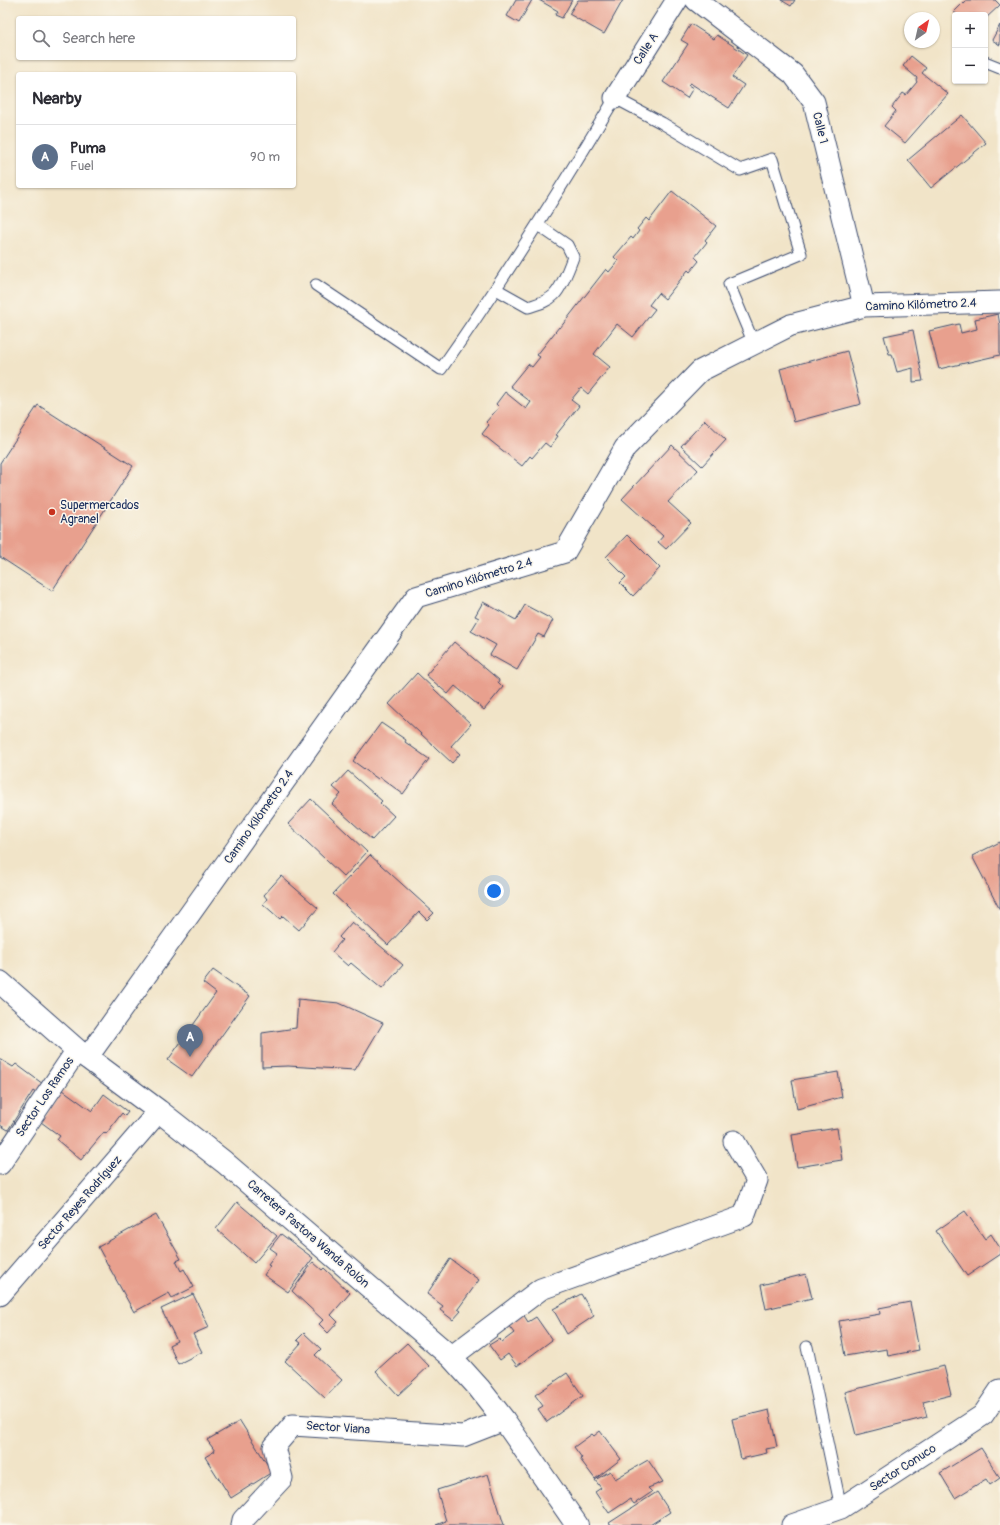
<!DOCTYPE html>
<html lang="en">
<head>
<meta charset="utf-8">
<style>
  :root { --surface:#fff; --page:#f7f7f7; --text:#2b2b33; --muted:#7c7c81; --line:#e1e1e2; --accent:#0f766e }
  body { margin:0; font-family:Pangolin,sans-serif; background:var(--page); color:var(--text) }
  .controls { position:absolute; right:12px; top:12px; display:grid; overflow:hidden; border-radius:4px; box-shadow:0 1px 3px #0004 }
  .controls button { width:36px; height:36px; display:grid; place-items:center; padding:0; border:0; border-bottom:1px solid var(--line); background:var(--surface); color:var(--text); font:20px sans-serif }
  .compass { position:absolute; left:904px; top:12px; width:36px; height:36px; border-radius:50%; background:var(--surface); box-shadow:0 1px 3px #0004; rotate:34deg }
  .you { position:absolute; left:494px; top:891px; width:14px; height:14px; margin:-10px; border:3px solid #fff; border-radius:50%; background:#1a73e8; box-shadow:0 0 0 6px #1a73e833 }
  .badge { display:grid; place-items:center; width:26px; height:26px; border-radius:50%; background:var(--accent); color:#fff; font-size:13px; font-weight:700 }
  .pin { position:absolute; translate:-50% -33px; filter:drop-shadow(0 1px 2px #0008) }
  .pin::after { content:''; position:absolute; top:21px; width:14px; height:12px; background:inherit; clip-path:polygon(0 0,100% 0,50% 100%) }
  .list { margin:0; padding:0; list-style:none }
  h2 { display:flex; justify-content:space-between; align-items:center; height:52px; margin:0; padding:0 16px; font-size:17px }
  h2 small { font-size:13px; font-weight:400; color:var(--muted) }
  .list li { display:grid; grid-template-columns:26px 1fr auto; gap:12px; align-items:center; box-sizing:border-box; height:64px; padding:0 16px; border-top:1px solid var(--line) }
  .list b { display:block; font-size:15px; white-space:nowrap }
  .list p { margin:0; font-size:13px; white-space:nowrap; color:var(--muted) }
  .list em { font-size:13px; font-style:normal; color:var(--muted) }
  .icon { flex:none; width:22px; height:22px; fill:none; stroke:currentColor; stroke-width:2; stroke-linecap:round; stroke-linejoin:round }
  .map { position:relative; flex:none; width:1000px; height:1525px; overflow:hidden }
  .search { position:absolute; background:var(--surface); box-shadow:0 1px 3px #0004; left:16px; top:16px; width:280px; height:44px; display:flex; align-items:center; gap:10px; box-sizing:border-box; padding:0 14px; border-radius:4px; color:var(--muted); font-size:15px }
  .panel { position:absolute; background:var(--surface); box-shadow:0 1px 3px #0004; left:16px; top:72px; width:280px; height:116px; border-radius:4px }
  .map>svg:first-child { display:block }
</style>
</head>
<body>
<div class="map">
<svg width="1000" height="1525" viewBox="0 0 1000 1525">
  <rect width="100%" height="100%" fill="#fbf7ec"/>
  <filter id="ink" filterUnits="userSpaceOnUse"><feTurbulence type="fractalNoise" baseFrequency=".025" numOctaves="2"/><feDisplacementMap in="SourceGraphic" scale="8" xChannelSelector="R" yChannelSelector="G"/><feConvolveMatrix kernelMatrix="1 2 1 2 8 2 1 2 1" color-interpolation-filters="sRGB"/></filter>
  <filter id="wash" filterUnits="userSpaceOnUse"><feTurbulence type="fractalNoise" baseFrequency=".012" numOctaves="4" result="noise"/><feDisplacementMap in="SourceGraphic" scale="16" xChannelSelector="R" yChannelSelector="G"/><feGaussianBlur stdDeviation="0.9" result="paint"/><feColorMatrix in="noise" values="0 0 0 0 0 0 0 0 0 0 0 0 0 0 0 0 0 1.4 0 .05"/><feComposite in="paint" operator="in"/></filter>
  <g filter="url(#wash)">
    <rect width="100%" height="100%" fill="#f1e4c8"/>
    <g id="blocks">
      <path fill="#e8a08e" d="M516,0H532L519,23L507,16Z
        M539,0H572L562,18L555,15L558,11Z
        M578,0H623L604,34L569,14Z
        M781,0H795L791,6Z
        M966,0H995L1000,5L985,19V15H958L954,12Z
        M691,24L714,39L717,35L747,55L732,77L744,85L729,108L690,83L688,85L693,88L687,98L663,82L688,44L681,40Z
        M1000,25V45L992,40Z
        M911,56L926,68L922,73L948,94L905,143L884,126L896,111L892,107L903,93L906,95L917,82L916,80L917,78L903,66Z
        M962,115L986,143L931,188L908,160Z
        M672,191L716,226L705,240L707,242L695,257L699,261L690,272L688,270L665,299L658,293L649,305L655,309L633,337L617,324L594,354L610,367L588,394L581,388L571,400L579,406L556,435L558,436L550,447L545,443L532,458L530,456L522,466L482,434L489,425L486,422L499,407L496,404L505,392L526,409L531,402L510,386L528,364L532,367L540,357L537,355L559,327L560,328L606,269L609,272L618,261L614,257L631,237L633,239L639,231L637,229L646,218L649,221Z
        M998,314L1000,325V355L939,369L929,331L959,324L961,333L977,329L975,319Z
        M913,330L923,381L913,382V368L897,372L892,354H889L884,336Z
        M847,351L861,404L794,422L780,369Z
        M38,405L133,466L52,591L0,557V463Z
        M705,420L726,440L702,466L681,446Z
        M672,445L698,470L668,502L691,523L666,549L658,542L663,536L622,499Z
        M627,535L660,568L633,596L620,583L626,577L606,557Z
        M483,602L516,620L525,605L553,620L544,637L538,634L517,670L490,655L496,645L471,631L479,618L475,616Z
        M454,642L499,680L498,682L503,687L484,710L455,686L448,694L426,675Z
        M417,673L471,724L451,746L460,754L452,763L389,704Z
        M381,723L406,740L405,742L429,759L403,794L380,777L378,779L353,761Z
        M348,771L382,801L380,803L394,816L372,840L332,804L341,794L333,787Z
        M311,799L367,852L344,877L288,824Z
        M1000,842V910L972,856Z
        M370,855L434,913L427,920L419,912L388,945L333,894Z
        M281,876L318,908L299,930L283,916L280,919L263,904L267,899L264,895Z
        M352,922L403,965L382,989L351,963L348,966L332,952L342,940L339,937Z
        M213,970L250,996L192,1077L168,1060L216,993L203,983Z
        M298,999L339,1003L383,1023L355,1070L288,1066L262,1067V1033L296,1028Z
        M0,1059L13,1067L16,1064L43,1084L36,1093L33,1091L8,1130L0,1125Z
        M838,1072L842,1097L797,1109L792,1080Z
        M63,1090L92,1111L104,1094L128,1112L125,1116L122,1113L106,1134L104,1132L81,1160L57,1140L60,1136L41,1122Z
        M837,1128L842,1160L797,1167L792,1135Z
        M237,1202L277,1236L254,1263L216,1229Z
        M965,1211L985,1239L991,1234L1000,1248V1254L967,1276L936,1231Z
        M156,1215L181,1259L176,1261L181,1271L184,1269L194,1287L172,1298L169,1293L134,1312L98,1247Z
        M281,1234L313,1258L288,1292L264,1275L270,1266L268,1265L277,1253L270,1248Z
        M450,1259L479,1280L458,1309L461,1311L453,1320L440,1310L443,1306L427,1294Z
        M313,1262L322,1270L324,1268L350,1293L331,1315L338,1322L328,1333L319,1324L323,1320L292,1291Z
        M806,1274L812,1298L766,1309L761,1285Z
        M193,1294L209,1327L193,1334L202,1352L178,1364L169,1345L177,1341L161,1309Z
        M581,1294L594,1316L567,1334L553,1309Z
        M910,1302L919,1350L888,1356L887,1349L845,1356L839,1321L880,1314L879,1308Z
        M523,1314L528,1322L536,1317L552,1340L517,1366L508,1354L500,1360L489,1345L499,1339L502,1342L514,1333L508,1325Z
        M304,1333L321,1349L315,1355L342,1380L325,1398L285,1361L301,1343L297,1340Z
        M407,1343L429,1366L398,1395L376,1371Z
        M944,1366L951,1395L923,1402L927,1417L856,1435L845,1392Z
        M567,1373L583,1396L547,1422L538,1409L543,1406L535,1395Z
        M769,1410L777,1447L766,1449L767,1453L741,1459L732,1419Z
        M240,1421L272,1472L231,1498L205,1457L215,1451L207,1440Z
        M600,1431L621,1459L595,1479L580,1459L582,1458L574,1447L592,1434L594,1436Z
        M981,1448L1000,1478L990,1485L986,1479L955,1498L940,1473Z
        M648,1460L663,1482L648,1488L652,1492L634,1504L630,1499L609,1513L595,1492L601,1488L595,1480L610,1471L615,1479Z
        M488,1474L504,1525H436L446,1521L437,1490Z
        M657,1492L670,1512L650,1525H610L609,1523Z"/>
    </g>
  </g>
  <g filter="url(#ink)">
    <use href="#blocks" fill-opacity="0" stroke="#3b4a6e" stroke-width="1"/>
    <g fill="none" stroke-linecap="round" stroke-linejoin="round">
      <g stroke="#3b4a6e" stroke-width="13">
        <path id="service" d="M985,62L1000,68
          M316,285L441,369C503,281 560,190 615,98L662,123L740,170L772,159L801,254L729,284L754,344
          M496,289L528,307C537,304 547,302 554,295C562,287 569,268 573,257L567,245L538,225
          M807,1347L841,1508"/>
      </g>
      <g stroke="#3b4a6e" stroke-width="23">
        <path id="minor" d="M696,0L793,74L814,102L864,306
          M615,98L677,0
          M87,1058L416,597L565,552L625,448L700,371L791,325L864,306L1000,302
          M0,1164L77,1050
          M0,1295L159,1111
          M451,1357L541,1289L744,1216L757,1180L734,1141
          M242,1525L243,1520L282,1478L274,1447L293,1425L463,1436L504,1420
          M792,1525L841,1508L983,1415L1000,1390"/>
      </g>
      <g stroke="#3b4a6e" stroke-width="24">
        <path id="tertiary" d="M0,982L77,1050L159,1111L224,1162L451,1357L479,1388L504,1420L577,1525"/>
      </g>
      <use href="#service" stroke="#fff" stroke-width="11"/>
      <use href="#minor" stroke="#fff" stroke-width="21"/>
      <use href="#tertiary" stroke="#fff" stroke-width="22"/>
    </g>
  </g>
  <circle fill="#c8321e" stroke="#fbf7ec" stroke-width="1.5" cx="52" cy="512" r="4"/>
  <g text-anchor="middle" dominant-baseline="central" stroke-width="3" stroke-linejoin="round" paint-order="stroke">
    <g font-size="12" fill="#1b2f5e" stroke="#fbf7ec">
      <text transform="translate(646 49) rotate(-57)">Calle A</text>
      <text transform="translate(820 128) rotate(76)">Calle 1</text>
      <text transform="translate(921 305) rotate(-2)">Camino Kilómetro 2.4</text>
      <text transform="translate(479 578) rotate(-17)">Camino Kilómetro 2.4</text>
      <text transform="translate(259 817) rotate(-55)">Camino Kilómetro 2.4</text>
      <text transform="translate(45 1097) rotate(-56)">Sector Los Ramos</text>
      <text transform="translate(80 1203) rotate(-49)">Sector Reyes Rodríguez</text>
      <text transform="translate(308 1234) rotate(41)">Carretera Pastora Wanda Rolón</text>
      <text transform="translate(338 1428) rotate(4)">Sector Viana</text>
      <text transform="translate(903 1468) rotate(-33)">Sector Conuco</text>
    </g>
    <g font-size="12" fill="#1b2f5e" stroke="#fbf7ec" text-anchor="start">
      <text x="60" y="505">Supermercados<tspan x="60" dy="14">Agranel</tspan></text>
    </g>
  </g>
</svg>
<div class="controls">
<button>+</button>
<button>−</button>
</div>
<svg class="compass" viewBox="-18 -18 36 36"><path d="M0-13l5 13h-10z" fill="#e53935"/><path d="M0 13l5-13h-10z" fill="#7c7c81"/></svg>
<div class="you"></div>
<div class="pin badge" style="left:190px;top:1057px;background:#5c6f8a">A</div>
<div class="search"><svg class="icon" aria-label="search" viewBox="0 0 24 24"><circle cx="10" cy="10" r="6"/><path d="M15 15l6 6"/></svg>Search here</div>
<section class="panel">
<h2>Nearby<small></small></h2>
<ul class="list">
<li><span class="badge" style="background:#5c6f8a">A</span><div><b>Puma</b><p>Fuel</p></div><em>90 m</em></li>
</ul>
</section>
</div>
</body>
</html>
